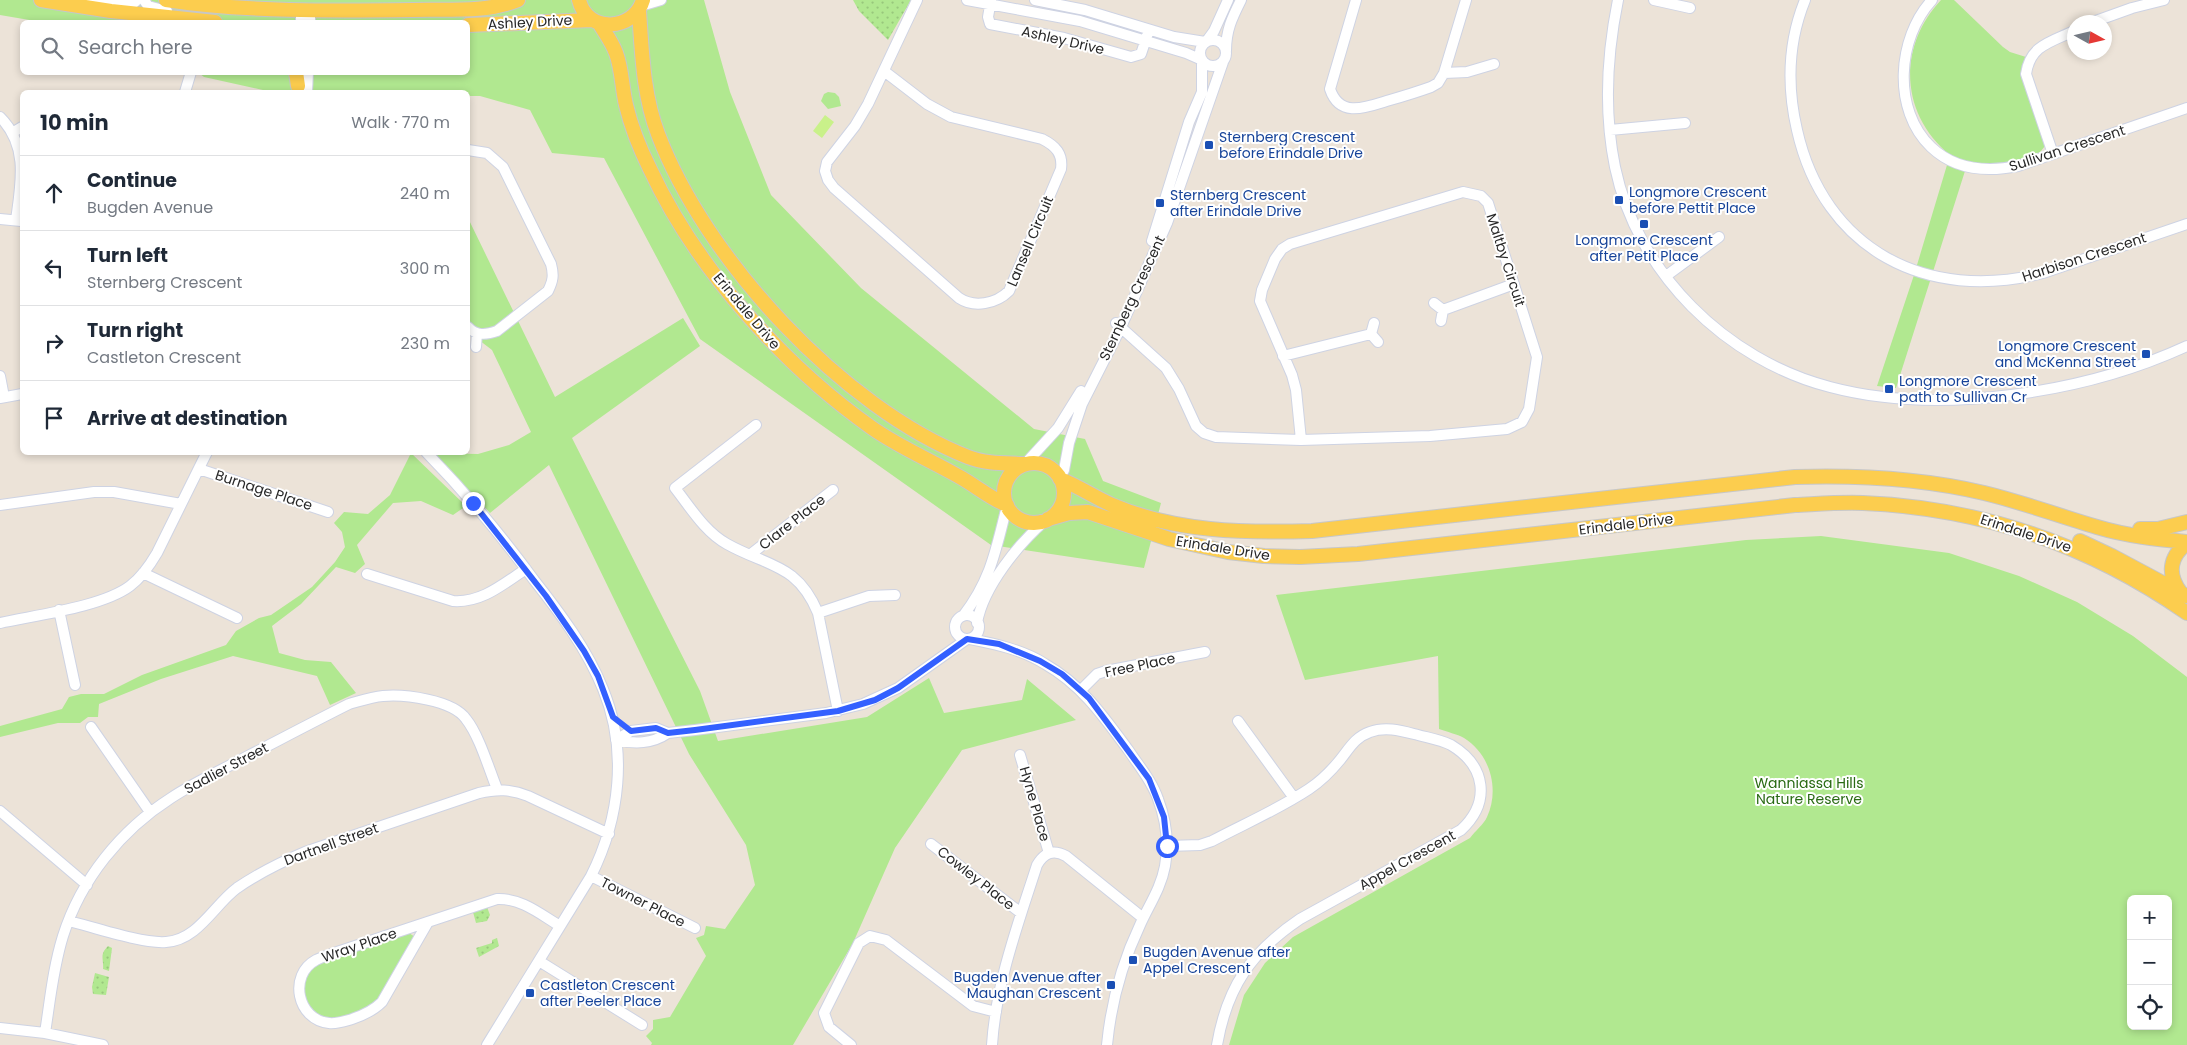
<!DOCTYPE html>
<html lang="en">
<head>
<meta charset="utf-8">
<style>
  :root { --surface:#fff; --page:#f2f2f3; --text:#1f2937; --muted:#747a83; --line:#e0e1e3 }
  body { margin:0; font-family:Poppins,sans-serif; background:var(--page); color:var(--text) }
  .controls { position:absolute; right:15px; bottom:15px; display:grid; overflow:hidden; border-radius:8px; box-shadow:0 2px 8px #0003 }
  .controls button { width:45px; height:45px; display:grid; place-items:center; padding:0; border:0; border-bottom:1px solid var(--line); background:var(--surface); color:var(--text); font:25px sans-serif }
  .compass { position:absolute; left:2067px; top:15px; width:45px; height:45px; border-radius:50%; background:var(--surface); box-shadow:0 2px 8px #0003; rotate:98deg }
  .stop { position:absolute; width:15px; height:15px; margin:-11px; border:4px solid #3360ff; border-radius:50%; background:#fff }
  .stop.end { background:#3360ff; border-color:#fff; box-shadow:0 1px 5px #0008 }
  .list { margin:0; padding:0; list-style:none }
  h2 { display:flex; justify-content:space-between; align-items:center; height:65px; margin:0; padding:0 20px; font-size:21px }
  h2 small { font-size:16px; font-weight:400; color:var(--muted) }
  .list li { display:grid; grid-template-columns:32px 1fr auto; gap:15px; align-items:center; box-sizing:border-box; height:75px; padding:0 20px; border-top:1px solid var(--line) }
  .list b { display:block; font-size:19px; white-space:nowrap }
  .list p { margin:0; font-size:16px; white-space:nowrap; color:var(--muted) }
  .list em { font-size:16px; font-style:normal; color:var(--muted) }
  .icon { flex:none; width:28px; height:28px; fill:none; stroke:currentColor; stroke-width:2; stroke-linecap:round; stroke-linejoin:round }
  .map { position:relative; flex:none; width:2187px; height:1045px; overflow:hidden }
  .search { position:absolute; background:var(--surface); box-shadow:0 2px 8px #0003; left:20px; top:20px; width:450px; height:55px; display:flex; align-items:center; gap:12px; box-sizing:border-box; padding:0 18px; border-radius:8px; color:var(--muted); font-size:19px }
  .panel { position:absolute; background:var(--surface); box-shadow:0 2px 8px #0003; left:20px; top:90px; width:450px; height:365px; border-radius:8px }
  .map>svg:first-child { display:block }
</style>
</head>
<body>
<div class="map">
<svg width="2187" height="1045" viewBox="0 0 2187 1045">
  <defs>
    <pattern id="grass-dots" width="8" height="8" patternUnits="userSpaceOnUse" patternTransform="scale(1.25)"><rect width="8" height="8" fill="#b1e890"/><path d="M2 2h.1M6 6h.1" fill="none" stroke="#98c77c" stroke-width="1.8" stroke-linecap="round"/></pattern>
  </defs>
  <rect width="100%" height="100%" fill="#ece3d8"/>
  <path fill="url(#grass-dots)" d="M853,0H911L888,40L859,11Z
    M487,907L490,915L487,921L476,923L473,912Z
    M497,938L499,946L479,957L476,948L492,943V940Z
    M108,946L112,948L109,971L103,969C104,959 99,955 108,946Z
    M95,973L109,977L106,995L93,994L92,987Z"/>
  <path fill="#b1e890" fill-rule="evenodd" d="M0,0H704L730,92L771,195L861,288L1034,429L1085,439L1103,481L1161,503L1144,568L991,545L700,339L604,158L552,153L530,110L480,96H468V92H366L364,90L351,92H272L204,77L199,73L468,72V22H41L0,15Z
    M1941,0H1954L2003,47L2010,52L2026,57L2045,146L2037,156L1999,166L1966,162L1965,171L1896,388L1877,386L1914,275L1950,155C1900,114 1897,47 1941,0Z
    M828,92L835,93L839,97L841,106L828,109L821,101L824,94Z
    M468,218L555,397L683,318L700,346L572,438L700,691L718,741L867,717L929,678L944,713L1022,700L1027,679L1076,720L962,750L895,848L853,943L793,1045H651L652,1043L646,1036L653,1029V1020L670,1017L706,956L696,938L704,935L706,926L725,929L755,885L746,845L689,754L549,465L490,513L433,453L478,454L509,445L531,432L492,350L475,337L468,323Z
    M411,453L466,506L453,515L421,501L393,503L357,545L365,564L355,573L336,567L301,604L272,626L279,653L305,660L331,662L356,693L330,705L317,676L233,656L161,679L99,704L98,717H88L80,723H58L0,737V726L62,709L69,697L81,694H104L142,675L226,645L236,631L259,618L271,615L312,587L335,562L345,547L342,532L334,523L344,512L368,514L390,495Z
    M1821,536L1949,553L2019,576L2077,602L2133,636L2187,677V1045H1229L1244,995L1265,963L1293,937L1470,838C1475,831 1484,824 1487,817C1500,789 1490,754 1464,738C1457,734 1447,732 1439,729L1438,656L1305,680L1276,595L1746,540ZM2131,899H2168V1026H2131Z
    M409,933L415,937L381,1000L353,1016L326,1020C321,1016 315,1013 310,1009C295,996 306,974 317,963Z"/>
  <path fill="#c9f18a" d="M825,115L834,122L822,138L813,131Z"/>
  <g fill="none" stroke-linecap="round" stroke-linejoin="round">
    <g stroke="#ced3e3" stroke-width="12">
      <path id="minor" d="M144,0L148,6L167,11
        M967,0L1080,21L1186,53L1202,60
        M991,0L988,17L990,24L1064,38L1131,57L1141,54L1149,30
        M1035,0L1085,10L1174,37L1205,42
        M1356,0L1330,89C1340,119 1367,107 1390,100C1404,96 1417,92 1431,87L1438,83L1444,73L1466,0
        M1618,0C1607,54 1604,113 1615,167C1637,273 1726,360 1830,387C1939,416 2085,393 2187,346
        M1654,0L1690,8
        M1805,0C1788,42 1787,87 1797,130C1824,250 1927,303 2043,273L2187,224
        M1932,0C1897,38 1892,110 1931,147C1955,170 1988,172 2018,166L2187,108
        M87,1L134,3L137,0
        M641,6L661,0
        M301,9V22
        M310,22V10
        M2093,22L2132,8L2164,0
        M1200 53a13 13 0 1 1 26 0a13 13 0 1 1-26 0Z
        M1206,42L1214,31L1228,0
        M1226,51C1226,30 1232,18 1241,0
        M884,71L927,104L951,117L1042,139C1056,146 1063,154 1061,169L1009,291C996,304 974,308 959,298L834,188L828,180L825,171L827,162L855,126L868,104L917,0
        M1444,73L1467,72L1494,64
        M185,92L191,72
        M307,92L308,72
        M0,117C29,146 21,183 16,220
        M1610,130L1685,123
        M12,133L22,127
        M468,150L487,153L503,167L551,264C554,275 553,281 548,291L497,331C486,335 476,336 468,327
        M2053,154L2026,74C2030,45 2051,42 2074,31
        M0,219L21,221
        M1152,241L1189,122L1202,92V60
        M1666,276L1719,237
        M1434,303L1443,310
        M1441,321L1443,310L1514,284
        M1116,323L1166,368L1179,389L1196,426L1204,433L1216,437L1301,440L1296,390L1292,375L1260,301L1262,290L1275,259L1282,249L1290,244L1463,192L1481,196L1488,203L1537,357L1529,409L1522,422L1507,429L1430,436L1301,440
        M1371,334L1378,342
        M476,347L477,333
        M1283,356L1371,334L1374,323
        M0,376L4,397
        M0,398L22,394
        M756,425L675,488C690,507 705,532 727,544C768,567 797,563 818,613L838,711
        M426,452C465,492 501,535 534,580C560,613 587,649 603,689C628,750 620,818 591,876L487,1045
        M1025,464L1058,428L1081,391
        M199,469L328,512
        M1060,478L1064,470L1069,443L1082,404L1121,327L1167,223L1223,62
        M0,505L94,492H114L181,504
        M751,554L833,490
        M143,573L237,618
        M367,574L453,601C482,603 503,584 526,569
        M59,610L75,685
        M818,613L869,596L895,595
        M955 627a12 12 0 1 1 24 0a12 12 0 1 1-24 0Z
        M963,616C991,580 996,549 1007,506
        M0,623C36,615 102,607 130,586C142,577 150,565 157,553L207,452
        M977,623C983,587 1019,543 1046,520
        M970,639C996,644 1023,650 1045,664C1082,685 1104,717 1129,751C1139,766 1152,781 1158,799C1166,820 1169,843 1165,866C1161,888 1149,905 1140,925C1122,963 1111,1003 1107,1045
        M1081,690L1097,674L1106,671L1205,652
        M1238,721L1294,798
        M91,727L150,812
        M616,740L631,731L656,728L668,733L695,730L826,713L863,704L898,688L967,639
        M616,740C635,744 652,744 668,733
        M1020,755L1049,853
        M0,811L87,885
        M931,844L1021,913
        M1167,846L1200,845L1212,841C1244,824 1279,809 1309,789C1321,781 1331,771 1340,760C1349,749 1355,737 1370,732C1386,726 1402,731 1418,735C1429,738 1441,740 1451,745C1486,766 1491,802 1461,830L1300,919C1251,952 1227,987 1217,1045
        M591,876L695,928
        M69,921C93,927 143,944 166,942C198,940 214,905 237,888C259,873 281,862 305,852L479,793C497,789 511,789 528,796L609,834
        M428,922L382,1002C373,1011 364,1015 352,1019C345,1021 337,1024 329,1023C297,1020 288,975 316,960C322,957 329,955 334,953L497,899C521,898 540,914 560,926
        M539,961L642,1025
        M0,1028L45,1033L103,1045
        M45,1033C50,1001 53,968 63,936C81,879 121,830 171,798C195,782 222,770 248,756C281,739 315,721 349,704C360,701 371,697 383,696C404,694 453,700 466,719C479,735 489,769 497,789
        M851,1045L829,1027L824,1013L859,943L870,936L886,940L973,1006L996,1012
        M992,1045C996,983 1018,924 1037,865C1044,853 1053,849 1066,856L1143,918"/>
    </g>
    <g stroke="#c7c7c7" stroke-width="16">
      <path id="major" d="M41,0L111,11L215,22
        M166,0C245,12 333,11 413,10C446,9 486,13 518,0
        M579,0C587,34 634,31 643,0
        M639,11C642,52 643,95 658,134C705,259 843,408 968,457C986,464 1006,463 1024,464
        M599,23C605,33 612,42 616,53C622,69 622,88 626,105C631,126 640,149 650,169C696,268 783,365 872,428C899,447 930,460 958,476C975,485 989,498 1007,505
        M468,25L592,20
        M296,72L298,86
        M1004 493a30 30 0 1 1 60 0a30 30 0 1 1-60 0Z
        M1060,479C1078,486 1094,497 1112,505C1175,532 1244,533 1312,531L1795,477C1859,475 1921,478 1984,493C2022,502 2059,516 2097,527C2127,536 2157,539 2187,542
        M1048,519L1069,513L1088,512L1169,539L1228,552L1264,556L1300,557L1358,554L1795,505C1817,504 1841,502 1863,503C1981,508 2090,545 2187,613
        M2140,529H2158L2187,522
        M2080,541L2112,556L2187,596
        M2181,593C2167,575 2169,557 2187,543"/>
    </g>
    <use href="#minor" stroke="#fff" stroke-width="10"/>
    <use href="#major" stroke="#fccd4e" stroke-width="14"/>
  </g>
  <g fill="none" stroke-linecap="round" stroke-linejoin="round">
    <path stroke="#3360ff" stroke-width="6" d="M473,503L546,596L584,651L598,676L613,717L631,731L656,728L668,733L695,730L838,711L875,700L898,688L967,639L999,644L1040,661L1062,674L1089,698L1149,779L1164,817L1167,846"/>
  </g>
  <g fill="#1a4fb4" stroke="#fff" stroke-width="2">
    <rect x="1204" y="140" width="10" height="10" rx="2.5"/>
    <rect x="1614" y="195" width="10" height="10" rx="2.5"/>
    <rect x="1155" y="198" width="10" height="10" rx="2.5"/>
    <rect x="1639" y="219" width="10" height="10" rx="2.5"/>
    <rect x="2141" y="349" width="10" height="10" rx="2.5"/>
    <rect x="1884" y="384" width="10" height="10" rx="2.5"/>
    <rect x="1128" y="955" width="10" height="10" rx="2.5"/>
    <rect x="1106" y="980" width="10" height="10" rx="2.5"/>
    <rect x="525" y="988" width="10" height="10" rx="2.5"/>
  </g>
  <g text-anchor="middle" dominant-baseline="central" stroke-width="4" stroke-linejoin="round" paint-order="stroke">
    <g font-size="14" fill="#282828" stroke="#fff">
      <text transform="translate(530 22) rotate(-3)">Ashley Drive</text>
      <text transform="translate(1063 40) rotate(13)">Ashley Drive</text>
      <text transform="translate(2067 148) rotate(-18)">Sullivan Crescent</text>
      <text transform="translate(1030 241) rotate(-67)">Lansell Circuit</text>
      <text transform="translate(2084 257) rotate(-18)">Harbison Crescent</text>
      <text transform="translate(1506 260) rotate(72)">Maltby Circuit</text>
      <text transform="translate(1132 298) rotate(-65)">Sternberg Crescent</text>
      <text transform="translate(747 311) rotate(50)">Erindale Drive</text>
      <text transform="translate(264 490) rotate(18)">Burnage Place</text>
      <text transform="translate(792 522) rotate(-38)">Clare Place</text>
      <text transform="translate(1626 524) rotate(-7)">Erindale Drive</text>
      <text transform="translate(2026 533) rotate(18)">Erindale Drive</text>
      <text transform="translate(1223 548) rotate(9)">Erindale Drive</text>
      <text transform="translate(1140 665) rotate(-12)">Free Place</text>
      <text transform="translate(226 768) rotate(-28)">Sadlier Street</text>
      <text transform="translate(1035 804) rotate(74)">Hyne Place</text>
      <text transform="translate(331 844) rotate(-20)">Dartnell Street</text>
      <text transform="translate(1407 860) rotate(-29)">Appel Crescent</text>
      <text transform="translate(976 878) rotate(38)">Cowley Place</text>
      <text transform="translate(643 902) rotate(27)">Towner Place</text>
      <text transform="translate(359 945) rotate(-19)">Wray Place</text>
    </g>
    <g font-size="14" fill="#164399" stroke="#fff" text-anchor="start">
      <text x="1219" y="137">Sternberg Crescent<tspan x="1219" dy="16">before Erindale Drive</tspan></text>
      <text x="1629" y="192">Longmore Crescent<tspan x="1629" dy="16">before Pettit Place</tspan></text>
      <text x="1170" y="195">Sternberg Crescent<tspan x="1170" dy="16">after Erindale Drive</tspan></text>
      <text x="1644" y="240" text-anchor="middle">Longmore Crescent<tspan x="1644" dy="16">after Petit Place</tspan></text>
      <text x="2136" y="346" text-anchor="end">Longmore Crescent<tspan x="2136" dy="16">and McKenna Street</tspan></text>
      <text x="1899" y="381">Longmore Crescent<tspan x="1899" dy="16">path to Sullivan Cr</tspan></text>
      <text x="1143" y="952">Bugden Avenue after<tspan x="1143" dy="16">Appel Crescent</tspan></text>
      <text x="1101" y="977" text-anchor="end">Bugden Avenue after<tspan x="1101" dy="16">Maughan Crescent</tspan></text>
      <text x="540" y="985">Castleton Crescent<tspan x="540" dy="16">after Peeler Place</tspan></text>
    </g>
    <g font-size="14" fill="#296a13" stroke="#fff">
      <text x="1809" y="783">Wanniassa Hills<tspan x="1809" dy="16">Nature Reserve</tspan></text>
    </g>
  </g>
</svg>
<div class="controls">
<button>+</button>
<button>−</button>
<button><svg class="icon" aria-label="locate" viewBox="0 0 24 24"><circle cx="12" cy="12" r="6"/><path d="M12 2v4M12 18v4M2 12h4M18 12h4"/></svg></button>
</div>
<svg class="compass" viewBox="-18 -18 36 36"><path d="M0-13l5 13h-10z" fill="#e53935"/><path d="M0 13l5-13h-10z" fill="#747a83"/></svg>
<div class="stop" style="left:1167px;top:846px"></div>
<div class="stop end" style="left:473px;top:503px"></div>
<div class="search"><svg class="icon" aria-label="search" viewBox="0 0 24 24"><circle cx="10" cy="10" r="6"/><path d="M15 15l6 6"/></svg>Search here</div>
<section class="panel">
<h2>10 min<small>Walk · 770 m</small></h2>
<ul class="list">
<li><svg class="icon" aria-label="ahead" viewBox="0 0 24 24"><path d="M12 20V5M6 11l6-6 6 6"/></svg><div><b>Continue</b><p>Bugden Avenue</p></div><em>240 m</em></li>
<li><svg class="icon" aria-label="left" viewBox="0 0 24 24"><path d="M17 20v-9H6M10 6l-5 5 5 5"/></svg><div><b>Turn left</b><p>Sternberg Crescent</p></div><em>300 m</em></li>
<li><svg class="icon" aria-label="right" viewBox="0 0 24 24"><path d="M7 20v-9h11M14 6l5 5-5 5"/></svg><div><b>Turn right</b><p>Castleton Crescent</p></div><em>230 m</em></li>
<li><svg class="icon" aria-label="arrive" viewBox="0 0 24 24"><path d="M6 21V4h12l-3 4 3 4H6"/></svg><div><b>Arrive at destination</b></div></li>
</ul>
</section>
</div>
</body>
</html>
